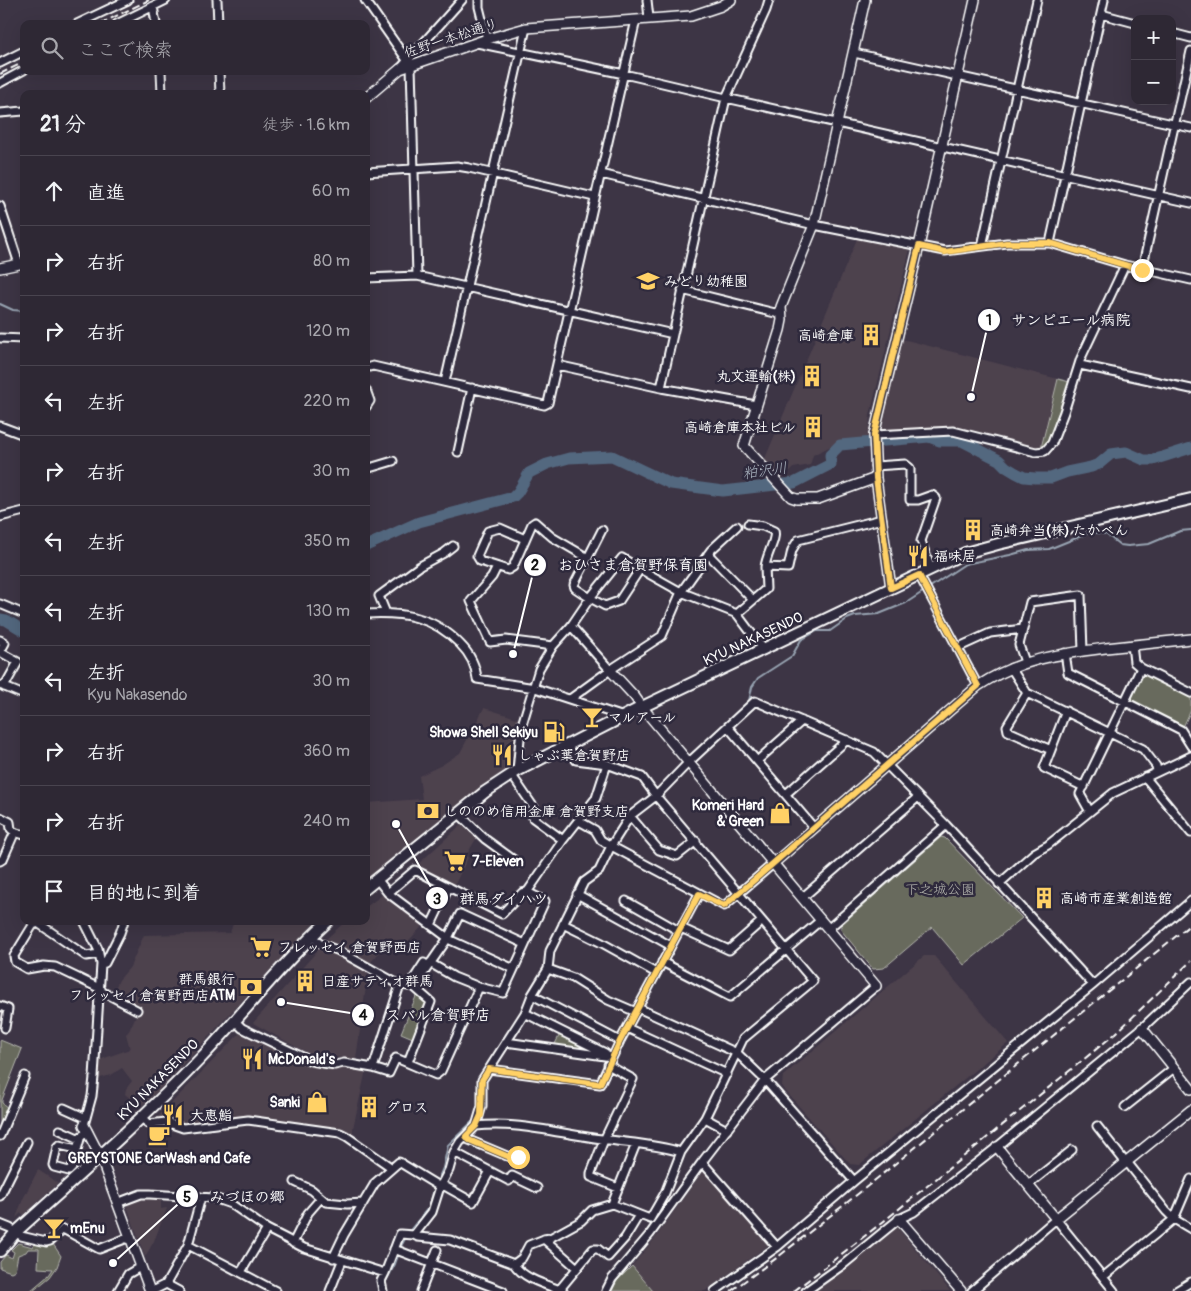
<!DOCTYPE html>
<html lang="ja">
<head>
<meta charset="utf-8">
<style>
  :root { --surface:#2e2834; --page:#3a3440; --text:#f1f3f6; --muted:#a7a6ac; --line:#49444f }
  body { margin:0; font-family:Pangolin,"Klee One",sans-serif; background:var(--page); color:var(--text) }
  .controls { position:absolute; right:15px; top:15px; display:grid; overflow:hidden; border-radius:10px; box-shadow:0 5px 20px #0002 }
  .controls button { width:45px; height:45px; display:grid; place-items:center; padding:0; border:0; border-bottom:1px solid var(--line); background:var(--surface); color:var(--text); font:25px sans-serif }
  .stop { position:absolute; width:15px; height:15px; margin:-11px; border:4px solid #ffd166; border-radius:50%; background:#fff }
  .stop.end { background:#ffd166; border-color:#fff; box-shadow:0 1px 5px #0008 }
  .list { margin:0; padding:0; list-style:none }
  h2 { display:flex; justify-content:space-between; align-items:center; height:65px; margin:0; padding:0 20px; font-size:21px }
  h2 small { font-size:16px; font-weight:400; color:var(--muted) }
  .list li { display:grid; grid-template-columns:32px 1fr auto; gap:15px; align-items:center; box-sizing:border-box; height:70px; padding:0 20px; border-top:1px solid var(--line) }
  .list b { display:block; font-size:19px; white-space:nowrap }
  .list p { margin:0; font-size:16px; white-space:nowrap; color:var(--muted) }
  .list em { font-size:16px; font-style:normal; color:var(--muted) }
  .icon { flex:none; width:28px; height:28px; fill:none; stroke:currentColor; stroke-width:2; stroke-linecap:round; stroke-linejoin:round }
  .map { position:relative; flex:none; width:1191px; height:1291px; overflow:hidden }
  .search { position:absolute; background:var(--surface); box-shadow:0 5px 20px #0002; left:20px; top:20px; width:350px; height:55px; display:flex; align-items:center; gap:12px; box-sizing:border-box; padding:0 18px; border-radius:10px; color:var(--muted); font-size:19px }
  .panel { position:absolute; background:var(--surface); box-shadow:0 5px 20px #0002; left:20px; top:90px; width:350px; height:835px; border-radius:10px }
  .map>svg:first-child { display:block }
</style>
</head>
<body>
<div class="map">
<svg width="1191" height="1291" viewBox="0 0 1191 1291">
  <rect width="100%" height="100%" fill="#3d3545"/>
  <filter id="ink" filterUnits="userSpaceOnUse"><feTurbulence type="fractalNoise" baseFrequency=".02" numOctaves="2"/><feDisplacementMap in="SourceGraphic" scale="10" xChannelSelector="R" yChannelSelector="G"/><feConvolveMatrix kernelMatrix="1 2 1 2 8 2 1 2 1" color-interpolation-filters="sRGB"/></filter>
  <g filter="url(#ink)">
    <path fill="#4e424e" d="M857,239L910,249L870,415L868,440L839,442L813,455L810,465L793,468L790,471L772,470L764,461Z
      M902,339L1058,379L1041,448L979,432L950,427L882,432L883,416Z
      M484,708L520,719L513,768L366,884V803L422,799L419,776L442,765L460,753Z
      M463,823L477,837L466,856L468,858L453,888L415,867Z
      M385,893L426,922L400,950L390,941L369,964L346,951L324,941L346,921H366V907Z
      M234,921H316L158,1091L140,1107L125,1094L126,1089L132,1081L122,1068L111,1075L100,1078L98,1076L99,1060L130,1049L126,1034L129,1031L139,1009L112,994L119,980L130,967L144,935L230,933Z
      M320,948L368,971L356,1059L311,1055L253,1023Z
      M924,956H934L1008,1043L859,1165L850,1164L782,1087L783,1076Z
      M242,1031L310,1064L345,1066L366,1070L353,1128V1137L342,1131L246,1117L183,1124L154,1121Z
      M38,1170L58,1183L24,1215L21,1213L16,1218L23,1199Z
      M706,1170L769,1242L767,1246L705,1291H653L632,1266L656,1237L702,1172Z
      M142,1196H161V1209L167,1208L154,1241L145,1257L126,1203Z
      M896,1226L950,1291H811Z"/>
    <path fill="#686b5d" stroke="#b4b5ae" d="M1058,379L1070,382L1047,443L1041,448Z
      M1145,674L1191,696V710L1183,727L1132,703L1131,699L1142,675Z
      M941,837L945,838L1022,918L964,965L932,927L884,968L873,969L841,930V925Z
      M417,994L427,1002L428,1005L415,1039L401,1033Z
      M560,1034L600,1053L554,1046Z
      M0,1040L22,1049L2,1100V1103L9,1109L0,1132Z
      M18,1243L33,1247L35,1243L53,1244L61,1256L57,1267L50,1277L33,1291H30L49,1275L53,1269L38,1268L39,1249H28L26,1252L18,1255L15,1270L11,1272L0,1268V1262L6,1255L12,1258L14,1252L11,1250Z
      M632,1266L653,1291H612L617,1281Z"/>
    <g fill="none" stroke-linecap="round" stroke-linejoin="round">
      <path stroke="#98a4b2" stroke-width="2" d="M820,223L829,224
        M1054,240L1106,256
        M987,241L1008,239H1046
        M961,246L976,243
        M687,288L706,204
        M0,304L13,310L24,311
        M681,312L685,295
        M739,711L749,701L752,687L758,678L792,656L801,640L817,631H830L847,619L855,616L879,614L906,603L965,564L1010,555L1028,550L1049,549L1091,532L1106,534L1120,545L1128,546L1149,544L1180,531L1191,530
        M628,814L649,797L676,771
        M603,855L605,849L614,835
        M579,884C584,873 591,874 598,866
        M535,984L546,964
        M486,1068L524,1008
        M437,1182L443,1168L448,1145L475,1119
        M408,1233L429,1207L435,1186
        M400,1248L406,1237
        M384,1285L395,1264L399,1253"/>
      <path stroke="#53677f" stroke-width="11" d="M366,546L419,522L513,497L518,492L529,473L547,464L569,458L612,456L671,484L723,491L794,483L831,464L830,455L840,445L929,437L940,441H962L999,460L1006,467L1016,473L1024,477L1035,478H1051L1067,472L1091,467L1099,464L1111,454L1126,452L1144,460H1153L1191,448
        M0,619L6,620L24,631"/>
      <g stroke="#fff" stroke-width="11">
        <path id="minor" d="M217,0L218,24
          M365,0L407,60
          M479,0V7L487,39
          M647,0L649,18
          M153,6L156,24
          M1101,14L1135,23
          M77,24L128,0
          M117,24L166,0
          M1172,33L1191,38
          M477,43L624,74L726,98L1191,203
          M854,53L1191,128
          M0,63L24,51
          M411,66L417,276
          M400,69L462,0
          M161,71L162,94
          M219,71L220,94
          M0,83L24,70
          M0,113L24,111
          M366,172L457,166L469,168L594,197
          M601,174L814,225L945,251L1007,243H1050L1125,265L1191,280
          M0,206L19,264
          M1050,243L1104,0
          M982,246L1037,0
          M1142,269L1191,51
          M366,278L417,276L673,334
          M682,290L775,313L781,311
          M0,338L24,339
          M557,365L661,388L756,405
          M1080,365L1191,389
          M366,368L373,366L544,405L548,403L636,20
          M445,382L526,28
          M661,388L726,98L766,10L769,0
          M366,390L370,401L366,407
          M0,426L24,435
          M874,435L953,431L1036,452L1045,451L1052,443L1064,412L1081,358L1125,265
          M458,452L472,388
          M875,466L905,464L910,468V500H918L932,495L936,498L921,541L931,569
          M366,469L393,461
          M0,517L24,511
          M748,524L763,526L774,531C777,539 766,555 765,567
          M602,530L574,585L575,588L590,598L622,558L640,569
          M525,539L500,528L488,531L477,556L480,561L508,570L513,567L532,524L535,522L552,537L588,558
          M708,554L753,600
          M497,567L492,577L471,601L490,642L506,640L553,646
          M919,575L978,686
          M0,604L24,614
          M386,613L379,596L420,566L444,553L453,546
          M366,614C403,612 433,616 460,644C469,653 476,666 477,679L535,688L624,717
          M737,614L766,589L765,567L788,568L792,550L798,540L882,519
          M571,626L610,670
          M0,640L5,643L0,652L18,662L4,687
          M1132,645L1134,662L1141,668L1191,693
          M957,648L990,633L1023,629
          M1065,653L1068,673L1181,730L1191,746
          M1025,662L1019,645L1030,602L1081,595L1083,651
          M1011,668L1027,693L1143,749L1156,766L1157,771
          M0,685L24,695
          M1027,693L1007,726L1008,731L1051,750
          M570,699L610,670L662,636L681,592L711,550L737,526
          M1066,711L1044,768L1084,787
          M728,727L814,828
          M757,761L802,721
          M517,771L521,728L539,669L553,646L571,626L590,598L605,606L619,601L640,569L681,592L737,614L764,650
          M511,774L537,812L533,818L563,840
          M1145,777L1191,833
          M786,794L847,740
          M1089,810L1080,794L1141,668
          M458,813L485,839L518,863
          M630,816L659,850L677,856L696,841
          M0,817L10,822L11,829L16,833
          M579,821L595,830L601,840L611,846L724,906L774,863
          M0,861L3,859L14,834L17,833L24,835
          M377,879L388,893L448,938L414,987L431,1002L408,1062
          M999,884L1034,853L1048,845L1113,793L1191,756
          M388,893L415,870L502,914L522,893L527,892L530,888L563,840L596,798L607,764
          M577,894L671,946
          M802,898L918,797
          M626,901L679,931
          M563,924L602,943L656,973
          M431,925L449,887
          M681,928L729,950L762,921
          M828,929L946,825
          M312,936L319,943L339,951L400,985L373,1068
          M448,938L460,914L525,944
          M448,939L514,969L503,993L479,987
          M99,954L86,956L38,923L33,925L14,956L15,962L27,969L44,966L55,967L101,989
          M662,962L730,997L821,920
          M101,964L105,963L120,933L124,921
          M514,969L545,901L527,892
          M548,969L573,978L608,1000L636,1012
          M400,985L409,986L424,963
          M101,991L137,1010
          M532,995L620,1041
          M0,1006L8,1009L5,1028
          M638,1008L737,1053L765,1080L854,1181
          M525,1013L605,1053
          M235,1021L242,1028L311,1061L335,1065L344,1063L373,1068L389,1073L396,1058L436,1075L441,1071L479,987L454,977L430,963
          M627,1028L727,1074
          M506,1042L612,1057
          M608,1065L633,1079L604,1140L591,1173V1177L618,1188
          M489,1069L600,1084L620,1041L699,894
          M1125,1107L1174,1068
          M64,1108L86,1118
          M141,1118L149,1124L166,1122L183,1128L248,1120L340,1133L346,1136L392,1168
          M705,1118L727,1130
          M84,1125L92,1096L94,1077L101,964L98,949L84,921
          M476,1126C518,1121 560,1134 602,1139C629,1143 655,1144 681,1152
          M1097,1126L1126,1163
          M60,1130L80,1139
          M0,1136L25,1076
          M466,1136L469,1140L507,1156L518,1157
          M77,1149L59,1145L57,1147L53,1165L54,1167L69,1171L72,1168L80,1139V1137L88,1132
          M454,1152L509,1181L512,1176L537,1188
          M702,1162L777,1247
          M1127,1162L1166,1211L1174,1219L1191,1229
          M295,1182L312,1190L326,1202L347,1204L363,1203
          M441,1184L473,1202L490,1171
          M1028,1185L1072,1150
          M0,1196L27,1142
          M117,1203L141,1194H150L214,1198L231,1204L267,1229L304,1248L385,1273L400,1234L414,1235L432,1212L440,1187L449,1170L454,1152L460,1142L476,1126L482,1106V1080L525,1013L532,995L548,969L550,951L584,882L599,871L611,846L630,816L656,796L689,762L755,701L874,752L946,825L1093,985
          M612,1204L636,1144
          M0,1224L10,1228L21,1236L46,1242L50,1241L63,1229L99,1249L130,1237
          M414,1235L418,1237L450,1240L514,1264L522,1258L529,1245L544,1239L550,1238L581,1221L592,1210L612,1204L650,1219L665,1193L681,1152L705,1118L743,1039L813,981L656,796L642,777L607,764L576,760L567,744
          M544,1239L577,1268
          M293,1243L308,1213L321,1198
          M188,1245L276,1291
          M394,1249L503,1291
          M333,1258L344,1235L375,1183L399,1162L440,1187
          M514,1264C523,1279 547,1285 563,1291
          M241,1272L267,1229
          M1103,1277L1174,1219L1191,1179
          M166,1284L179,1291
          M560,1289L593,1249H598L608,1257L625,1238L639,1215
          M118,1291L128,1274L140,1267
          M152,1291L166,1284L188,1245L201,1197
          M330,1291L342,1261
          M383,1291L381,1281L385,1273
          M421,1291L437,1250
          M606,1291L612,1279L650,1234L702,1162L765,1080L876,986
          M715,1291L777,1247L854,1181L1093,985L1191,901
          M806,1291L844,1264L899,1219L914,1212L997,1147L1142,1028L1191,982
          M972,1291L1056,1219L1114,1291
          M1176,1291L1191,1282"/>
      </g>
      <g stroke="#fff" stroke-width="12">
        <path id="tertiary" d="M865,0L814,225L781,307L782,320L780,330L744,446L791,497L797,499H818L876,478
          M366,98L400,69L487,39L526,28L691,16L721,6L731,0
          M0,268L24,263
          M891,588L876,478L874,435L919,246L975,0
          M610,670L635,697L642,707L876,986
          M774,863L978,686C1019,659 1059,654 1106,648C1135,645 1163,642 1191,639
          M1142,1028L1191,1089
          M84,1125L100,1156L150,1291
          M997,1147L1056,1219L1191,1110
          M899,1219L961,1291"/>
      </g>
      <g stroke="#fff" stroke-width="14">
        <path id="secondary" d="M366,888L485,792L517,771L642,707L931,569L965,553L998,544L1191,499
          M0,1251L16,1232C79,1175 143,1119 201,1058C244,1013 282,963 328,921"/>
      </g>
      <use href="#minor" stroke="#2f2a3d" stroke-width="7"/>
      <use href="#tertiary" stroke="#2f2a3d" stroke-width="9"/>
      <use href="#secondary" stroke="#2f2a3d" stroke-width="10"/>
      <path stroke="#fff" stroke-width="2" stroke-dasharray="8 4" stroke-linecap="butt" d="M100,24L149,0
        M0,74L24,62
        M731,1291L778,1257L859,1193L1191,924
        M794,1291L884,1221L1115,1034L1191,961"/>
    </g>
  </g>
  <g fill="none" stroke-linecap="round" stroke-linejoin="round" filter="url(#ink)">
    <path stroke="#ffd166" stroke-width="6" d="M518,1157L507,1156L469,1140L466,1136L476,1126L481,1115L482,1080L489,1069L600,1084L620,1041L699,894L724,906L978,686L919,575L891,588L876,478L874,435L919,246L945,252L1006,243H1050L1142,270"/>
  </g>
  <defs>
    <g id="school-bare" transform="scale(1.725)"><path d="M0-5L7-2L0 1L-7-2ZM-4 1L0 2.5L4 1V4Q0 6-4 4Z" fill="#ffd166" stroke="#2f2a3d" stroke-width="2.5" paint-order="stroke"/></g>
    <g id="building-bare" transform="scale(1.725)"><path d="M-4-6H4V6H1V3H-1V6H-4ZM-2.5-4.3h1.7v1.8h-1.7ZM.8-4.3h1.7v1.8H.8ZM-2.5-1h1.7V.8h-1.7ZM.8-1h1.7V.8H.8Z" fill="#ffd166" stroke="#2f2a3d" stroke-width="2.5" paint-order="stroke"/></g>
    <g id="restaurant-bare" transform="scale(1.725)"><path d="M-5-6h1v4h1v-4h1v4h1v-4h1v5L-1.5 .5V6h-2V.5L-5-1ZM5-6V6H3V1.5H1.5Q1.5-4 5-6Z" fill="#ffd166" stroke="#2f2a3d" stroke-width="2.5" paint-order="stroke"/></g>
    <g id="bar-bare" transform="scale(1.725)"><path d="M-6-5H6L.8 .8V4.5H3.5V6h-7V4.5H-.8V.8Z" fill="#ffd166" stroke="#2f2a3d" stroke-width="2.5" paint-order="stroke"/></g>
    <g id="fuel-bare" transform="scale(1.725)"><path d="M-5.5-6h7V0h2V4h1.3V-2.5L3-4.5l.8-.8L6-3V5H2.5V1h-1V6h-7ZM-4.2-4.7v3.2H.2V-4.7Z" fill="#ffd166" stroke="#2f2a3d" stroke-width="2.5" paint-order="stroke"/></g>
    <g id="bank-bare" transform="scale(1.725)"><path d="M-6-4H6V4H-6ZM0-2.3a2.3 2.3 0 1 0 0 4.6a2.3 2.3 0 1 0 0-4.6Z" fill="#ffd166" stroke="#2f2a3d" stroke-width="2.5" paint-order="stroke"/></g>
    <g id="shop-bare" transform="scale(1.725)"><path d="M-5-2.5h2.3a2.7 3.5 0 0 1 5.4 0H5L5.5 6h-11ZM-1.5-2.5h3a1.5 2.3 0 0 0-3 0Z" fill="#ffd166" stroke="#2f2a3d" stroke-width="2.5" paint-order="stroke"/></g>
    <g id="supermarket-bare" transform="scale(1.725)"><path d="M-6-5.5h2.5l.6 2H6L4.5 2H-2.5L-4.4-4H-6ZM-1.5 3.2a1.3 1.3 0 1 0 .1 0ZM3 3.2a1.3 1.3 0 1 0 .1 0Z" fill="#ffd166" stroke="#2f2a3d" stroke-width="2.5" paint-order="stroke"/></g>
    <g id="cafe-bare" transform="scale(1.725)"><path d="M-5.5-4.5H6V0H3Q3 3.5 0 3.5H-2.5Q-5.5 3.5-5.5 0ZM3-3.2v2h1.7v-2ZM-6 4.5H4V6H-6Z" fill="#ffd166" stroke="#2f2a3d" stroke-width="2.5" paint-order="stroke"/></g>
  </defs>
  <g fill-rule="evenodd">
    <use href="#school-bare" x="648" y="281"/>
    <use href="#building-bare" x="871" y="335"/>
    <use href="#building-bare" x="812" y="376"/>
    <use href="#building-bare" x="813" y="427"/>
    <use href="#building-bare" x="973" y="530"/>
    <use href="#restaurant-bare" x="918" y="556"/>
    <use href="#bar-bare" x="592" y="717"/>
    <use href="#fuel-bare" x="554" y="732"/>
    <use href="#restaurant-bare" x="502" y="755"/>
    <use href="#bank-bare" x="428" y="811"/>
    <use href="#shop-bare" x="780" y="813"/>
    <use href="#supermarket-bare" x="455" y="861"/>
    <use href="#building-bare" x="1044" y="898"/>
    <use href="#supermarket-bare" x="261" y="947"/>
    <use href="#building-bare" x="305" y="981"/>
    <use href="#bank-bare" x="251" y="987"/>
    <use href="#restaurant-bare" x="252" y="1059"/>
    <use href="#shop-bare" x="317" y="1102"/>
    <use href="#building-bare" x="369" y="1107"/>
    <use href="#restaurant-bare" x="173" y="1115"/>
    <use href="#cafe-bare" x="159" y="1135"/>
    <use href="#bar-bare" x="54" y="1228"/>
  </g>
  <g text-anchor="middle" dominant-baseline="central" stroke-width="5" stroke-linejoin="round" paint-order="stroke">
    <g font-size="14" fill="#fff" stroke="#2f2a3d">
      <text transform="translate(451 38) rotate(-18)">佐野一本松通り</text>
      <text transform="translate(753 639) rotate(-25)">KYU NAKASENDO</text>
      <text transform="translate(158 1080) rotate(-45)">KYU NAKASENDO</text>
    </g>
    <g font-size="14" font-weight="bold" fill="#fff" stroke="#2f2a3d" text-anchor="start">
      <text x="664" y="281">みどり幼稚園</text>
      <text x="854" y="335" text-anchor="end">高崎倉庫</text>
      <text x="796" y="376" text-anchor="end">丸文運輸(株)</text>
      <text x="796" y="427" text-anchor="end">高崎倉庫本社ビル</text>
      <text x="990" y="530">高崎弁当(株) たかべん</text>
      <text x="934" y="556">福味居</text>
      <text x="608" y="717">マルアール</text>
      <text x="538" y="732" text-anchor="end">Showa Shell Sekiyu</text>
      <text x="518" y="755">しゃぶ葉倉賀野店</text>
      <text x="764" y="805" text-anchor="end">Komeri Hard<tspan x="764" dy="16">&amp; Green</tspan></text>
      <text x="444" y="811">しののめ信用金庫 倉賀野支店</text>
      <text x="472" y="861">7-Eleven</text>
      <text x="1060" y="898">高崎市産業創造館</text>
      <text x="278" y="947">フレッセイ 倉賀野西店</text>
      <text x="235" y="979" text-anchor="end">群馬銀行<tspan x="235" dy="16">フレッセイ倉賀野西店ATM</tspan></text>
      <text x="322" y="981">日産サティオ群馬</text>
      <text x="268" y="1059">McDonald's</text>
      <text x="300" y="1102" text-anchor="end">Sanki</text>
      <text x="386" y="1107">グロス</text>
      <text x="190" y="1115">大恵鮨</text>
      <text x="159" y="1158" text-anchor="middle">GREYSTONE CarWash and Cafe</text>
      <text x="70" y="1228">mEnu</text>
    </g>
    <g font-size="14" fill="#b4b5ae" stroke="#2f2a3d">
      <text x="940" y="889">下之城公園</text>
    </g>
    <g font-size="15" font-style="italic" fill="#a9b3bf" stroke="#2f2a3d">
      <text transform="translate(765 471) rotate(-8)">粕沢川</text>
    </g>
  </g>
  <path fill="none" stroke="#fff" stroke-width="2" d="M971 397L989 320M513 654L535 565M396 824L437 898M281 1002L363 1015M113 1263L187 1196"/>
  <g fill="#fff" stroke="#2f2a3d" stroke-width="2">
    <circle cx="971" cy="397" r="5"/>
    <circle cx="513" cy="654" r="5"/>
    <circle cx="396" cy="824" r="5"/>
    <circle cx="281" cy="1002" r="5"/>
    <circle cx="113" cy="1263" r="5"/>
    <circle cx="989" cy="320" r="12"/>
    <circle cx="535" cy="565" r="12"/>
    <circle cx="437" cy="898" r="12"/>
    <circle cx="363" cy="1015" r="12"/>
    <circle cx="187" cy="1196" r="12"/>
  </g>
  <g font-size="15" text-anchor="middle" font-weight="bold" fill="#111">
    <text x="989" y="325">1</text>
    <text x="535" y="570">2</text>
    <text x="437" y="904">3</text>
    <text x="363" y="1020">4</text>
    <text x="187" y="1202">5</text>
  </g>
  <g font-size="15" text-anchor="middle" font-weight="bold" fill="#fff" stroke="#2f2a3d" stroke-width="5" stroke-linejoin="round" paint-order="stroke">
    <text x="1071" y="325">サンピエール病院</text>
    <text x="633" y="570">おひさま倉賀野保育園</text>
    <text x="504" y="904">群馬ダイハツ</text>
    <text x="438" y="1020">スバル倉賀野店</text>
    <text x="247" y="1202">みづほの郷</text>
  </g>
</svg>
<div class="controls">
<button>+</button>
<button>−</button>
</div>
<div class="stop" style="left:518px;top:1157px"></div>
<div class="stop end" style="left:1142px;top:270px"></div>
<div class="search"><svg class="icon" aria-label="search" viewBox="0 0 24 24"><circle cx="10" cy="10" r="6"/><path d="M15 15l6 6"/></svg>ここで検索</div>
<section class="panel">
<h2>21 分<small>徒歩 · 1.6 km</small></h2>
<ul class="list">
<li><svg class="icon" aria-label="ahead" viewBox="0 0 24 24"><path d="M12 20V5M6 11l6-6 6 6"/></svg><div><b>直進</b></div><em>60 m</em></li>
<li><svg class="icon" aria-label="right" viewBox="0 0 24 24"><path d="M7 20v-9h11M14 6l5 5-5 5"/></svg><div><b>右折</b></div><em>80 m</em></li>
<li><svg class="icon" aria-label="right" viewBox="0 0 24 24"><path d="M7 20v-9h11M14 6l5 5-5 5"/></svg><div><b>右折</b></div><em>120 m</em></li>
<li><svg class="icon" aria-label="left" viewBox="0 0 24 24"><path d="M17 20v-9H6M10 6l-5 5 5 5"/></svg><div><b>左折</b></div><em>220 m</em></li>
<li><svg class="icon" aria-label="right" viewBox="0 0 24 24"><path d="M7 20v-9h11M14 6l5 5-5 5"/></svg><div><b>右折</b></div><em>30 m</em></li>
<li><svg class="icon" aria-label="left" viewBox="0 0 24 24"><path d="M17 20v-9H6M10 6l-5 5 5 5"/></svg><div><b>左折</b></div><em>350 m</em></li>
<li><svg class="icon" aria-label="left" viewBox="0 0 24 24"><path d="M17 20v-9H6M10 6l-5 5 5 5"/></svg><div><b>左折</b></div><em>130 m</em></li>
<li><svg class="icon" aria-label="left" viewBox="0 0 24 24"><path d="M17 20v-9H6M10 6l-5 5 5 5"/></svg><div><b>左折</b><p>Kyu Nakasendo</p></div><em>30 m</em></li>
<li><svg class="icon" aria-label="right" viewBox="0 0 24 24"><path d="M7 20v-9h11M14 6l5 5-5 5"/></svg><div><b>右折</b></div><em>360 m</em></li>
<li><svg class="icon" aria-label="right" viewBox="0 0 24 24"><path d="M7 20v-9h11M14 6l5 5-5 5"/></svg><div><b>右折</b></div><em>240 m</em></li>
<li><svg class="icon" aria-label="arrive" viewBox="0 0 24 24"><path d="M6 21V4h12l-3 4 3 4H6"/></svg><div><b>目的地に到着</b></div></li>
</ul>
</section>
</div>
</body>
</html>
